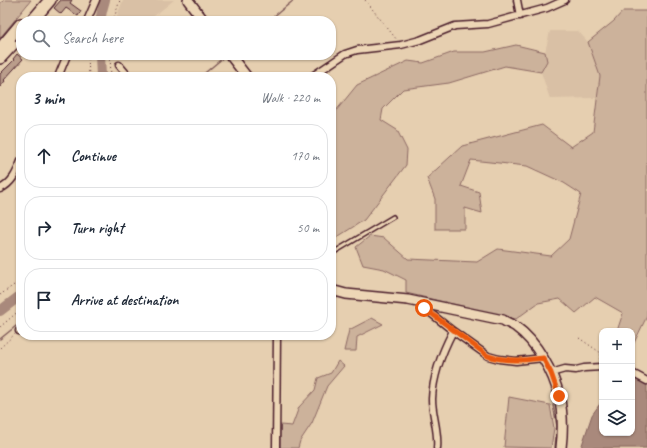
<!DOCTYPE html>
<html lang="en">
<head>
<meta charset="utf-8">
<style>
  :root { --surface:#fff; --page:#f2f2f3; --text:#1f2937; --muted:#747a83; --line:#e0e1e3 }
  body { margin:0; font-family:Caveat,sans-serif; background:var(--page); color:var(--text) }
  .controls { position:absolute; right:12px; bottom:12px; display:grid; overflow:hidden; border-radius:8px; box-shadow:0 1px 3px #0004 }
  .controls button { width:36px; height:36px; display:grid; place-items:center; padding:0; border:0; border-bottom:1px solid var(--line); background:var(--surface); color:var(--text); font:20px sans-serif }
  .stop { position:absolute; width:12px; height:12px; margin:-9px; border:3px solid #ea580c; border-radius:50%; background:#fff }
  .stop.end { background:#ea580c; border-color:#fff; box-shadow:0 1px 4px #0008 }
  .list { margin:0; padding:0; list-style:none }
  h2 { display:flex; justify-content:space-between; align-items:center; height:52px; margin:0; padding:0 16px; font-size:17px }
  h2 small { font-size:13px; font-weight:400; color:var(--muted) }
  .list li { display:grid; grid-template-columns:26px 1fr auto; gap:12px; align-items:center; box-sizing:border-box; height:64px; margin:0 8px 8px; padding:0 8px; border:1px solid var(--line); border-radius:16px }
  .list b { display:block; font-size:15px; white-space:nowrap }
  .list em { font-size:13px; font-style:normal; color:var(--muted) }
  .icon { flex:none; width:22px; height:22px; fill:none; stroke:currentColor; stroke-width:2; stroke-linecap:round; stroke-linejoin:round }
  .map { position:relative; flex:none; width:647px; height:448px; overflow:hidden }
  .search { position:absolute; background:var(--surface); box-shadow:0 1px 3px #0004; left:16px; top:16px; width:320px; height:44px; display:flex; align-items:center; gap:10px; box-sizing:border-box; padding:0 14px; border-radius:16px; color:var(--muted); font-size:15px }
  .panel { position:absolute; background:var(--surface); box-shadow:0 1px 3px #0004; left:16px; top:72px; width:320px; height:268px; border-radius:16px }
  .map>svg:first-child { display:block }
</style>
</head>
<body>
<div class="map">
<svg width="647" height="448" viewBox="0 0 647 448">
  <rect width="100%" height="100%" fill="#e6cfb0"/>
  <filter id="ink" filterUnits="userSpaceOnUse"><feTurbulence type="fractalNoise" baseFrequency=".025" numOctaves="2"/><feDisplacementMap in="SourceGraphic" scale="8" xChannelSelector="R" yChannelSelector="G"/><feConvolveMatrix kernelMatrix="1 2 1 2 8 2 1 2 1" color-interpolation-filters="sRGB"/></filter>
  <g filter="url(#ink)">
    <path fill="#d9c0a5" d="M123,0H174L148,21H115Z
      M550,31H578L588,42L600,76L597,98L550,99L541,72L547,61L545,52Z"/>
    <path fill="#ccb29b" stroke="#8b6863" d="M5,0H31L0,38V3Z
      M623,11H647V316L632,347V331H617L623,313L595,297L576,313L560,299L538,303L516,319L406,293V280L384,269L363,265L356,247L370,236L384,238L408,259L477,262L498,249L551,256L569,239L581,194L564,183L527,166L471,160L461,186L479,192L482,213L465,208V229H435V199L427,178L462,146L542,125L571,147L593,132L600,76L588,42L614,21Z
      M516,45L545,52L547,61L541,72L505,66L449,83L403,89L383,109L381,120L397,130L407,150L406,165L364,220L331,241V117L357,85L408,61L423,63L454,52H485Z
      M372,318L383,324L357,337L356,351H344L349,330Z
      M338,361L344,366L327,386L312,423L300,441L298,448H280V425L292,426L299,407L315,390L318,378L331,373Z
      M509,397L550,405L554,428L551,448L504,447Z"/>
    <path fill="#a9897b" stroke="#835f5b" d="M632,376L647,385V448H581L592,415L602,401V433H632Z"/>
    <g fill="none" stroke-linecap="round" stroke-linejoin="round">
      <path stroke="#835f5b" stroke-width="1.5" d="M268,21L294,0
        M200,77L224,57
        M0,339L21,322
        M553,405L557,426L555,448"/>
      <path stroke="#a9897b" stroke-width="10" d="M100,21L102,11L105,0
        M100,55L101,77
        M0,311L21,295"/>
    </g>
    <path fill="#ba9d8b" stroke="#4a1f2b" d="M61,0H72L70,3L81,11L78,16L66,8L61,14L54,8Z
      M17,54L23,59L4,80L5,81L0,87V74L14,60L13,59Z"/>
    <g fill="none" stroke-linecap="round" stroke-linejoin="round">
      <g stroke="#4a1f2b" stroke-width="6">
        <path id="lane" d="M331,252L336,251L393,217"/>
      </g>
      <g stroke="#4a1f2b" stroke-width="9">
        <path id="street" d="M517,0L520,16
          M87,21L96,0
          M119,65L129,77
          M58,77L67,55
          M311,77L345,54L357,50L401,45L420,40L455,26L488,24L547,8L565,0
          M0,189C12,183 16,174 21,161
          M418,303L453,331L488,356L499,359L516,361L543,358
          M19,331L21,330
          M551,373L565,369L576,370L584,368L602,367
          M632,373L647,381
          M276,448L277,335
          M437,448C439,432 432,415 432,399C433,374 442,352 453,331"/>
      </g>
      <g stroke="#4a1f2b" stroke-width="12">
        <path id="secondary" d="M188,0L204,21
          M230,55L247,77
          M331,290L346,294L408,300L503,320C507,323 512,324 516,327C536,341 554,373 559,396C563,413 563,431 561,448"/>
      </g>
      <g stroke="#4a1f2b" stroke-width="14">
        <path id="highway" d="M32,21L50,0
          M0,49L21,24
          M0,58L12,45"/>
      </g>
      <path stroke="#4a1f2b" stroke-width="1" stroke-dasharray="1 3" stroke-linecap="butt" d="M365,0L397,40
        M113,21L120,0
        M88,55L89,77
        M110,55L111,77
        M0,295L14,285L21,278
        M0,327L21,309
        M579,338L601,353L599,362
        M0,348L15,334"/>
      <use href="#lane" stroke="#edd6b6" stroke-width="3"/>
      <use href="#street" stroke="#edd6b6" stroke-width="6"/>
      <use href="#secondary" stroke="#edd6b6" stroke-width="9"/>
      <use href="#highway" stroke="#edd6b6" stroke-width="11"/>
    </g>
  </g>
  <g fill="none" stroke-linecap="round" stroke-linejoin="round" filter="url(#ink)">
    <path stroke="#ea580c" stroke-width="5" d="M424,308L488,356C507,362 524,360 543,358L551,373L559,396"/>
  </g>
</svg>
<div class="controls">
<button>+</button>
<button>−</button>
<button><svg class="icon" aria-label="layers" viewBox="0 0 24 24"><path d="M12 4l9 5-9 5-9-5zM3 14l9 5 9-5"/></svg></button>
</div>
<div class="stop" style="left:424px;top:308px"></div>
<div class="stop end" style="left:559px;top:396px"></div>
<div class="search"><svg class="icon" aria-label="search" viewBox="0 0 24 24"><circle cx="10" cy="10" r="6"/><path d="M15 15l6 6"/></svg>Search here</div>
<section class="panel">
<h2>3 min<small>Walk · 220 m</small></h2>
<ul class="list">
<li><svg class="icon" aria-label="ahead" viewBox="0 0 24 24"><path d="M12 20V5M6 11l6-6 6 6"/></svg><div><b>Continue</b></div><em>170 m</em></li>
<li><svg class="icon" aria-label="right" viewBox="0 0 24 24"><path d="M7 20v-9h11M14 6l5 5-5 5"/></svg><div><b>Turn right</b></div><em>50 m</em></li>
<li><svg class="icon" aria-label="arrive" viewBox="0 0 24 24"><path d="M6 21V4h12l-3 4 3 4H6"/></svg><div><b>Arrive at destination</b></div></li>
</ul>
</section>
</div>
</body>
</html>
